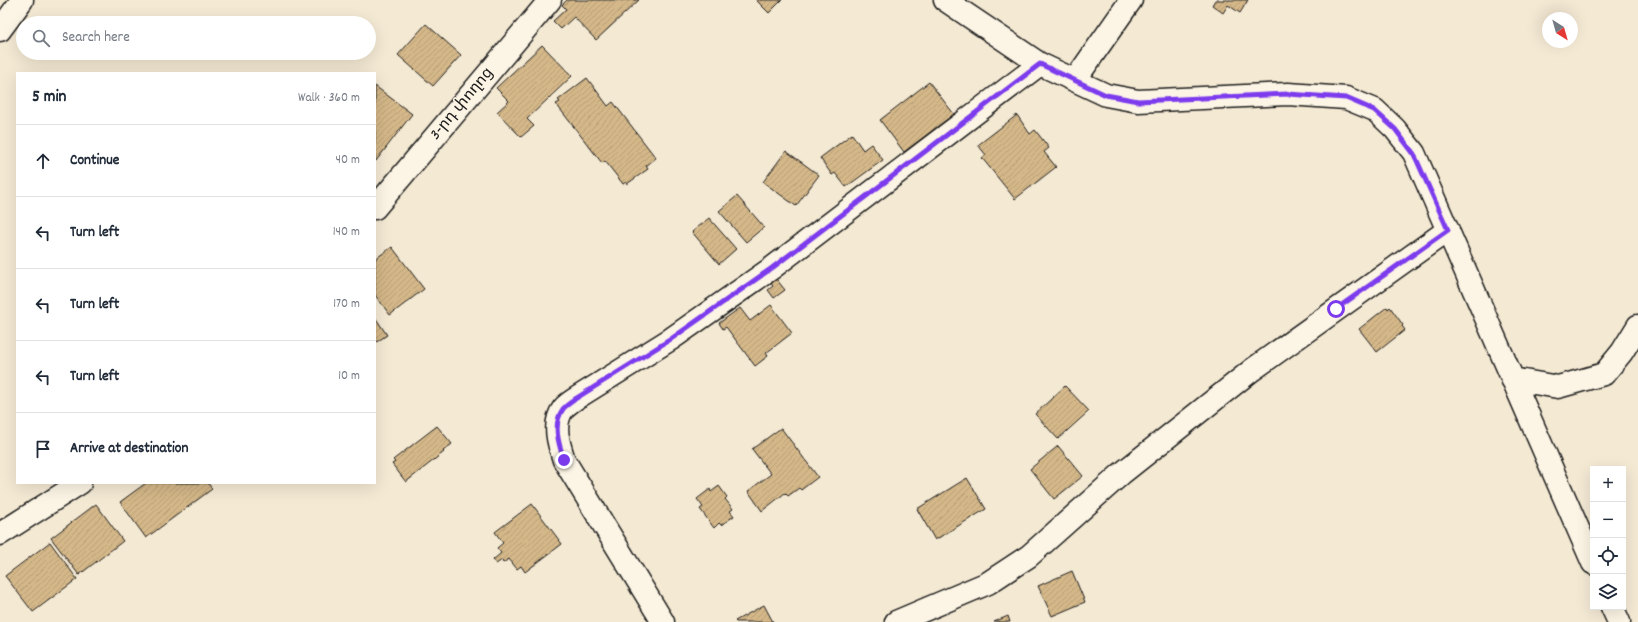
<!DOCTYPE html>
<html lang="en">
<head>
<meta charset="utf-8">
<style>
  :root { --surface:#fff; --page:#f6f6f7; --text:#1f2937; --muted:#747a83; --line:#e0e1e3 }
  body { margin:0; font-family:Dekko,"Noto Sans Armenian",sans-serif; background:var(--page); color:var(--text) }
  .controls { position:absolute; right:12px; bottom:12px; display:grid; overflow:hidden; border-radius:0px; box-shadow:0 4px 16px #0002 }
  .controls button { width:36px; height:36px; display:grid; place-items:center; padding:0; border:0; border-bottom:1px solid var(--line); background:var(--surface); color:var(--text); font:20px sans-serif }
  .compass { position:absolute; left:1542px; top:12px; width:36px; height:36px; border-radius:50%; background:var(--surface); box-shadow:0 4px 16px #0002; rotate:143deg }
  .stop { position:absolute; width:12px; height:12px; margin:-9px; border:3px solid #7c3aed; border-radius:50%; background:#fff }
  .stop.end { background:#7c3aed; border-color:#fff; box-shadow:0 1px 4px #0008 }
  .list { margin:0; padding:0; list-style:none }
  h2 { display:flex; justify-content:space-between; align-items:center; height:52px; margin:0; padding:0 16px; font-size:17px }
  h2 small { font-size:13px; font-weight:400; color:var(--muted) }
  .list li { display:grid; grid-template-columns:26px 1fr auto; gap:12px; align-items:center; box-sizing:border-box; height:72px; padding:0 16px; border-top:1px solid var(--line) }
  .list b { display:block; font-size:15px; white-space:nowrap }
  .list em { font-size:13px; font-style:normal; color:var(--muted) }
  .icon { flex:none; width:22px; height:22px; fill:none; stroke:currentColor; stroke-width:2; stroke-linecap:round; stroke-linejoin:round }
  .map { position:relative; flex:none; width:1638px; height:622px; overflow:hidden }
  .search { position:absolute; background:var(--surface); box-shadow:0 4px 16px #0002; left:16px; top:16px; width:360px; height:44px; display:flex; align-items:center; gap:10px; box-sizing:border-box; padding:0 14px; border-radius:22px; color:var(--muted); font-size:15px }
  .panel { position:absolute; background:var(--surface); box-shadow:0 4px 16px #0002; left:16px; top:72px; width:360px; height:412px; border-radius:0px }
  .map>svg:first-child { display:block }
</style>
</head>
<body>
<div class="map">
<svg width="1638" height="622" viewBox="0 0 1638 622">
  <defs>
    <pattern id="building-hatch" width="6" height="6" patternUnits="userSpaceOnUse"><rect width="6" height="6" fill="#d5b889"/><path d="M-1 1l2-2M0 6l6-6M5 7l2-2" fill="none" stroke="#b69e76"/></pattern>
  </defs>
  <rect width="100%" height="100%" fill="#f4e9d3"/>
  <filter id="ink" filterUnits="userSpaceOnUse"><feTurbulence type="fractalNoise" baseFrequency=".025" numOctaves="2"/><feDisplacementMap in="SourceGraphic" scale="8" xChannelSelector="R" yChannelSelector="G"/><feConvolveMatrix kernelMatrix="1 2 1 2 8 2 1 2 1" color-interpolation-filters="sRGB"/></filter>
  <g filter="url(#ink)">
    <path fill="url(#building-hatch)" stroke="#1c1c1c" d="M567,0H639L596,40L574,17L561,29L553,21L566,9L562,5Z
      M756,0H782L769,13Z
      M1215,0H1248L1240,13L1228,5L1223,13L1212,5Z
      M426,24L461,55L433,86L398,55Z
      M542,45L572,76L527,119L534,126L521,137L497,112L509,101L496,88Z
      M587,78L608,106L613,102L656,158L646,166L648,169L627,184L626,182L623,184L605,161L602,163L556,104L560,102L558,100Z
      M929,82L954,114L904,152L880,120Z
      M375,86L412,114L376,161L375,160Z
      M1017,115L1030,134L1035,130L1049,148L1044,152L1056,167L1015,199L982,158L986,155L978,145Z
      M852,134L863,150L871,144L883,160L846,187L835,173L832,175L820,158Z
      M786,151L819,175L796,206L763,182Z
      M737,196L764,227L746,242L719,211Z
      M709,218L736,249L719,264L692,232Z
      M392,247L424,289L390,315L375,295V259Z
      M773,275L785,290L774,298L768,290L773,286L768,279Z
      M771,305L792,333L766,353L768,356L755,366L726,327L723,329L719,323L740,308L750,321Z
      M1387,307L1388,309L1390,307L1403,325L1402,326L1405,330L1377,352L1359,329Z
      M375,317L387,335L375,343Z
      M1065,386L1089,411L1058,439L1035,414Z
      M437,426L452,444L443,451L444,452L406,482L392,464L395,462L393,460Z
      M781,428L818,477L801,490L799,488L788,496L785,493L762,511L748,491L771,474L752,449Z
      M1058,446L1083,476L1054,499L1030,469Z
      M967,478L986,509L935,540L917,509Z
      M146,483H208L212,489L146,538L120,502Z
      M719,486L727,497L725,499L733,509L730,511L734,516L721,525L719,523L714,528L700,509L703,507L697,499L710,489L711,492Z
      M96,504L123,541L79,575L51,538Z
      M532,504L562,544L525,572L521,566L517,569L509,559L503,563L502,560L496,564L493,560L501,553L497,548L503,543L495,532Z
      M50,542L77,579L33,612L5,576Z
      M1072,571L1085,602L1052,616L1038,586Z
      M764,605L773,622H736L735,621Z
      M1008,616L1010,622H994Z"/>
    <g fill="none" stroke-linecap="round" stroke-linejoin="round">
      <g stroke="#1c1c1c" stroke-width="25">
        <path id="minor" d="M945,0L1040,64L1106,95L1138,101L1288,94L1346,98L1375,110L1395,129L1414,153L1593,563
          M0,30L22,0
          M1075,80L1131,0
          M375,208L550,0
          M1512,379L1558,387L1604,374L1622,352L1638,326
          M0,534L80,483
          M1612,607L1619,622
          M663,622L564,460C559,445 552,424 563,409C566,405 571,402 575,399L671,339L772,268L1040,64
          M896,622L988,583L1029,556L1121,474L1252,370L1448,230"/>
      </g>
      <use href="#minor" stroke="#fcf5e5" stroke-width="22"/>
    </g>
  </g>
  <g fill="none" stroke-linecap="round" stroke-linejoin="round" filter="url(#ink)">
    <path stroke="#7c3aed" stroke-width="5" d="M564,460C559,445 552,424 563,409C566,405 572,402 575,399L671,339L772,268L1040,64L1106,95L1138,101L1288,94L1346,98L1374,110L1395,129L1414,154L1448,230L1336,309"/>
  </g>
  <g text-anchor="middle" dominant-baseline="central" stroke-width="3" stroke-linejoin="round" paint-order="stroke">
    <g font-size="16" fill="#1c1c1c" stroke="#fcf5e5">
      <text transform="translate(462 104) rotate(-50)">3-րդ փողոց</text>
    </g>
  </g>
</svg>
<div class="controls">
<button>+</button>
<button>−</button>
<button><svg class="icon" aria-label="locate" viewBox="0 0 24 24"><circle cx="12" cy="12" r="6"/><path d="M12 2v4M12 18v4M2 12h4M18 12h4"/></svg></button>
<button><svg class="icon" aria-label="layers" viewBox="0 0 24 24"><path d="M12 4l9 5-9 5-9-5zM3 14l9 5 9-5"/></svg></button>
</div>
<svg class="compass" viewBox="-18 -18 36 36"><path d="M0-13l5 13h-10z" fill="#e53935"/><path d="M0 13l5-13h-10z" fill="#747a83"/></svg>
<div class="stop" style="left:1336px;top:309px"></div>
<div class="stop end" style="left:564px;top:460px"></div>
<div class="search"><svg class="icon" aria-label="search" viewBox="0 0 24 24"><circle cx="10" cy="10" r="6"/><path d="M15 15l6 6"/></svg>Search here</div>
<section class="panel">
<h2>5 min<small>Walk · 360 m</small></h2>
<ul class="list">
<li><svg class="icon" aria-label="ahead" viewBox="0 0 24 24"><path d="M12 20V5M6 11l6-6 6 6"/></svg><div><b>Continue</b></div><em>40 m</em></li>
<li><svg class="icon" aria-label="left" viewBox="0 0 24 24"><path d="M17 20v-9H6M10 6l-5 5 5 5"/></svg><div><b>Turn left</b></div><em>140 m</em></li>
<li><svg class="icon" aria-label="left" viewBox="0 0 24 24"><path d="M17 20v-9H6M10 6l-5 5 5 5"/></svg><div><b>Turn left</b></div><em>170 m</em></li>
<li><svg class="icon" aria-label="left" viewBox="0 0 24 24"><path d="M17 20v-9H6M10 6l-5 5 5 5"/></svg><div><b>Turn left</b></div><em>10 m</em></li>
<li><svg class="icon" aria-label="arrive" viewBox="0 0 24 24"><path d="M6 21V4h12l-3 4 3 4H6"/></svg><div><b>Arrive at destination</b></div></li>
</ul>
</section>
</div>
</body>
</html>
